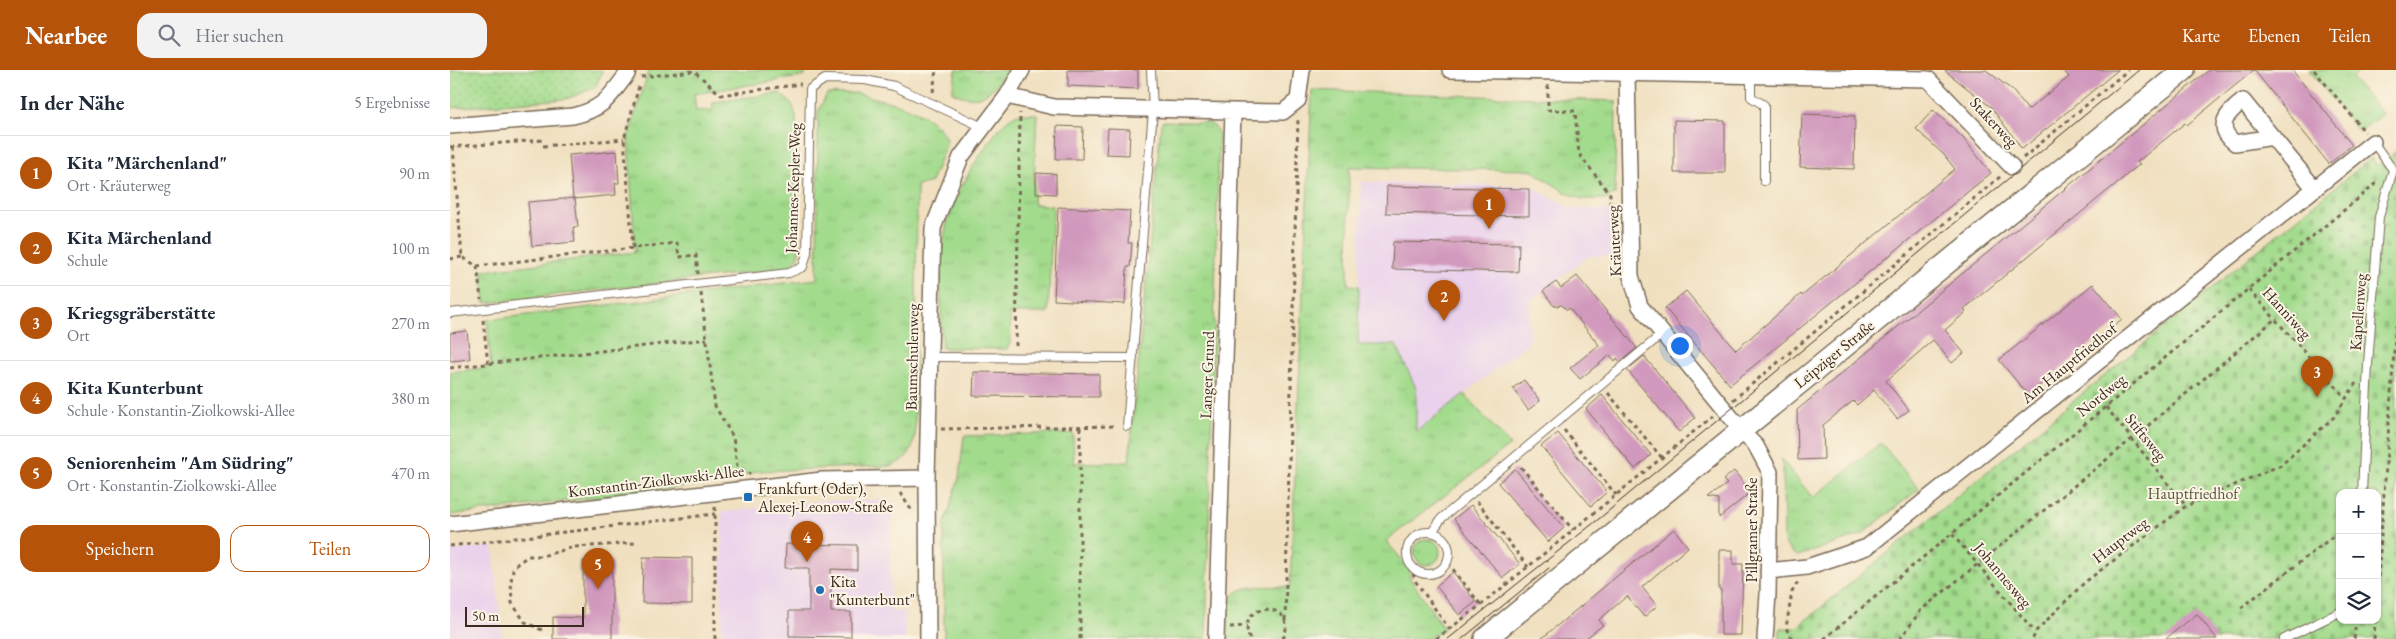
<!DOCTYPE html>
<html lang="de">
<head>
<meta charset="utf-8">
<style>
  :root { --surface:#fff; --page:#f2f2f3; --text:#1f2937; --muted:#747a83; --line:#e0e1e3; --accent:#b45309 }
  body { margin:0; font-family:"EB Garamond",serif; background:var(--page); color:var(--text) }
  .controls { position:absolute; right:15px; bottom:15px; display:grid; overflow:hidden; border-radius:10px; box-shadow:0 1px 4px #0004 }
  .controls button { width:45px; height:45px; display:grid; place-items:center; padding:0; border:0; border-bottom:1px solid var(--line); background:var(--surface); color:var(--text); font:25px sans-serif }
  .scale { position:absolute; left:15px; bottom:12px; width:119px; box-sizing:border-box; padding-left:5px; border:2px solid #3b2a1e; border-top:0; font-size:14px; line-height:18px; white-space:nowrap; color:#3b2a1e; -webkit-text-stroke:4px #fcf5e5; paint-order:stroke }
  .you { position:absolute; left:1229px; top:275px; width:18px; height:18px; margin:-12px; border:4px solid #fff; border-radius:50%; background:#1a73e8; box-shadow:0 0 0 8px #1a73e833 }
  .badge { display:grid; place-items:center; width:32px; height:32px; border-radius:50%; background:var(--accent); color:#fff; font-size:16px; font-weight:700 }
  .pin { position:absolute; translate:-50% -41px; filter:drop-shadow(0 1px 2px #0008) }
  .pin::after { content:''; position:absolute; top:26px; width:18px; height:15px; background:inherit; clip-path:polygon(0 0,100% 0,50% 100%) }
  .list { margin:0; padding:0; list-style:none }
  h2 { display:flex; justify-content:space-between; align-items:center; height:65px; margin:0; padding:0 20px; font-size:21px }
  h2 small { font-size:16px; font-weight:400; color:var(--muted) }
  .list li { display:grid; grid-template-columns:32px 1fr auto; gap:15px; align-items:center; box-sizing:border-box; height:75px; padding:0 20px; border-top:1px solid var(--line) }
  .list b { display:block; font-size:19px; white-space:nowrap }
  .list p { margin:0; font-size:16px; white-space:nowrap; color:var(--muted) }
  .list em { font-size:16px; font-style:normal; color:var(--muted) }
  .actions { display:flex; gap:10px; padding:15px 20px }
  .actions a { flex:1; padding:11px 0; border:1px solid var(--accent); border-radius:15px; text-align:center; font-size:18px; color:var(--accent) }
  .actions .main { background:var(--accent); color:#fff }
  .icon { flex:none; width:28px; height:28px; fill:none; stroke:currentColor; stroke-width:2; stroke-linecap:round; stroke-linejoin:round }
  .map { position:relative; flex:none; width:1946px; height:569px; overflow:hidden }
  header { display:flex; align-items:center; gap:30px; box-sizing:border-box; height:70px; padding:0 25px; background:var(--accent); color:#fff }
  header strong { font-size:24px }
  nav { display:flex; gap:28px; margin-inline-start:auto; font-size:18px }
  .search { width:350px; height:45px; background:var(--page); display:flex; align-items:center; gap:12px; box-sizing:border-box; padding:0 18px; border-radius:15px; color:var(--muted); font-size:19px }
  main { display:flex }
  aside { flex:1; background:var(--surface) }
  .map>svg:first-child { display:block }
</style>
</head>
<body>
<header>
<strong>Nearbee</strong>
<div class="search"><svg class="icon" aria-label="search" viewBox="0 0 24 24"><circle cx="10" cy="10" r="6"/><path d="M15 15l6 6"/></svg>Hier suchen</div>
<nav><a>Karte</a><a>Ebenen</a><a>Teilen</a></nav>
</header>
<main>
<aside>
<h2>In der Nähe<small>5 Ergebnisse</small></h2>
<ul class="list">
<li><span class="badge">1</span><div><b>Kita &quot;Märchenland&quot;</b><p>Ort · Kräuterweg</p></div><em>90 m</em></li>
<li><span class="badge">2</span><div><b>Kita Märchenland</b><p>Schule</p></div><em>100 m</em></li>
<li><span class="badge">3</span><div><b>Kriegsgräberstätte</b><p>Ort</p></div><em>270 m</em></li>
<li><span class="badge">4</span><div><b>Kita Kunterbunt</b><p>Schule · Konstantin-Ziolkowski-Allee</p></div><em>380 m</em></li>
<li><span class="badge">5</span><div><b>Seniorenheim &quot;Am Südring&quot;</b><p>Ort · Konstantin-Ziolkowski-Allee</p></div><em>470 m</em></li>
</ul>
<div class="actions"><a class="main">Speichern</a><a>Teilen</a></div>
</aside>
<div class="map">
<svg width="1946" height="569" viewBox="0 0 1946 569">
  <defs>
    <pattern id="grass-tufts" width="24" height="20" patternUnits="userSpaceOnUse" patternTransform="scale(1.25)"><rect width="24" height="20" fill="#a3db8d"/><path d="M3 7l-1-3M5 7V3M7 7l1-3M15 17l-1-3M17 17v-4M19 17l1-3" fill="none" stroke="#8dbc79"/></pattern>
    <pattern id="cemetery-stones" width="16" height="16" patternUnits="userSpaceOnUse" patternTransform="scale(1.25)"><rect width="16" height="16" fill="#a3db8d"/><path d="M2 7V4a2 2 0 0 1 4 0v3zM10 15v-3a2 2 0 0 1 4 0v3z" fill="#8dbc79"/></pattern>
    <pattern id="park-dots" width="8" height="8" patternUnits="userSpaceOnUse" patternTransform="scale(1.25)"><rect width="8" height="8" fill="#a3db8d"/><path d="M2 2h.1M6 6h.1" fill="none" stroke="#8dbc79" stroke-width="1.8" stroke-linecap="round"/></pattern>
  </defs>
  <rect width="100%" height="100%" fill="#fcf5e5"/>
  <filter id="ink" filterUnits="userSpaceOnUse"><feTurbulence type="fractalNoise" baseFrequency=".02" numOctaves="2"/><feDisplacementMap in="SourceGraphic" scale="10" xChannelSelector="R" yChannelSelector="G"/><feConvolveMatrix kernelMatrix="1 2 1 2 8 2 1 2 1" color-interpolation-filters="sRGB"/></filter>
  <filter id="wash" filterUnits="userSpaceOnUse"><feTurbulence type="fractalNoise" baseFrequency=".0096" numOctaves="4" result="noise"/><feDisplacementMap in="SourceGraphic" scale="20" xChannelSelector="R" yChannelSelector="G"/><feGaussianBlur stdDeviation="1.12" result="paint"/><feColorMatrix in="noise" values="0 0 0 0 0 0 0 0 0 0 0 0 0 0 0 0 0 1.4 0 .05"/><feComposite in="paint" operator="in"/></filter>
  <g filter="url(#wash)">
    <rect width="100%" height="100%" fill="#f0e0c0"/>
    <path fill="#ead1ec" d="M911,112L1081,116L1119,138L1156,140L1162,145L1161,186H1139L1079,231V272L966,363V318L908,275Z
      M442,430L440,541L455,542V569H272V442L370,431Z
      M43,476L52,569H0V481Z"/>
    <path fill="url(#grass-tufts)" stroke="#6f8256" d="M199,0H355V6L244,24L246,41L263,40V32L330,23L342,34L346,46L349,186L339,198L35,233L32,201L185,182L178,67Z
      M506,0H557C541,22 531,36 502,22Z
      M1859,0H1912L1902,8L1932,44L1909,62Z
      M862,20L1166,31L1165,124L1157,129H1132L1117,123L1081,100L899,97L898,215L909,216L908,275H946L966,318V362L1014,324L1060,375L936,471L959,498L960,508L994,559L978,569H778C778,558 777,544 780,533C785,510 822,518 840,517Z
      M406,23C437,32 485,38 497,72L481,112L467,116L465,365C462,384 458,388 441,396L307,401L282,411L0,445V302L41,297L37,250L367,209L368,42L377,24Z
      M568,44H587L583,134L603,136L598,243H560L561,272L557,279L492,278C492,245 489,210 492,178C497,141 515,106 536,77C545,64 553,50 568,44Z
      M713,51L761,53L769,63L756,569H494V456L509,408L514,366L623,363L624,393L679,392L711,54Z
      M1431,373L1469,419L1411,465L1348,486C1340,482 1337,479 1334,469L1333,400L1331,389L1363,428Z
      M964 482a13 13 0 1 1 26 0a13 13 0 1 1-26 0Z"/>
    <path fill="url(#cemetery-stones)" stroke="#6f8256" fill-rule="evenodd" d="M1946,81V569H1330V558H1346L1921,88L1928,96ZM1890,423H1927V550H1890Z"/>
    <path fill="url(#park-dots)" stroke="#6f8256" d="M0,0H152V2L145,18L116,29L0,38Z"/>
    <g id="blocks">
      <path fill="#d199bd" d="M618,0H688V19L618,16Z
        M1494,0H1536L1562,20L1578,40L1619,7L1613,0H1668L1572,79L1541,37Z
        M1759,0H1842L1902,75L1879,94L1804,0L1737,55L1735,53L1687,92L1690,94L1514,239L1516,242L1495,260L1514,283L1502,293L1483,270L1436,311L1459,340L1447,349L1424,320L1407,335L1403,331L1373,355L1374,389L1348,390L1347,340Z
        M1483,40L1513,68L1541,103L1280,315L1215,238L1236,221L1286,280L1351,224L1352,226L1505,99L1494,85L1466,59Z
        M1352,44L1405,46L1404,99L1350,97Z
        M1224,50L1275,51V103H1224Z
        M607,56L633,57L632,89H606Z
        M658,58L680,59L679,85L656,84Z
        M167,81L169,113H165L166,125L123,129L119,85Z
        M586,103L606,104V124L586,123Z
        M937,116L1079,119V146L936,143Z
        M125,128L128,157H123L125,172L82,176L78,132Z
        M608,137L680,141L678,173H682L680,197H677L675,234L604,230Z
        M943,172L1069,174L1068,202L942,199Z
        M1127,206L1187,278L1170,292L1167,288L1165,291L1160,285L1130,309L1120,298L1149,275L1119,238L1117,240L1112,235L1104,236L1093,221L1106,212L1111,218Z
        M1643,214L1672,249L1578,325L1549,290Z
        M17,261L20,289L0,291V263Z
        M1194,286L1245,348L1229,362L1177,300Z
        M524,302L649,304V327L523,326Z
        M1074,310L1090,331L1078,340L1063,318Z
        M1152,325L1201,385L1185,399L1136,339Z
        M1108,363L1157,422L1141,436L1091,376Z
        M1065,399L1114,458L1098,472L1048,413Z
        M1284,401L1301,422L1269,448V430L1258,428L1277,414L1273,410Z
        M1021,435L1070,494L1053,508L1004,449Z
        M1224,459L1238,477L1192,517L1207,536L1194,547L1177,526L1149,550L1153,555L1135,569H1091Z
        M336,474L407,475V500L381,499V542H401V567L339,566V541H359V498H335Z
        M1269,480H1283V494H1293L1291,565H1271V520H1269Z
        M193,487L242,488V534L192,533Z
        M133,491H162V569H103V547L133,548Z
        M1003,502L1026,532L1009,545L986,516Z
        M1747,544L1767,569H1715Z"/>
    </g>
  </g>
  <g filter="url(#ink)">
    <use href="#blocks" fill-opacity="0" stroke="#7a6a57" stroke-width="1"/>
    <g fill="none" stroke-linecap="round" stroke-linejoin="round">
      <g stroke="#7a6a57" stroke-width="10">
        <path id="lane" d="M1301,5V27L1314,35V111
          M0,243L339,203L353,197L357,183L360,19L375,9L415,10L444,16L535,58
          M480,287L683,288
          M677,356L703,40L701,0
          M1912,423L1918,294L1929,147L1943,100L1923,72
          M957 483a21 21 0 1 1 42 0a21 21 0 1 1-42 0Z
          M982,462L992,448L1212,264
          M1834,569L1890,542"/>
      </g>
      <g stroke="#7a6a57" stroke-width="18">
        <path id="street" d="M1000,0L1478,9L1562,97
          M1177,3L1181,206L1190,236L1298,368L1306,376L1320,402L1318,524L1315,569
          M557,26L604,37L833,42L848,30L852,0
          M0,56L123,46C153,39 159,28 177,4L178,0
          M1823,67L1785,73C1764,57 1777,43 1793,31L1865,119
          M0,454L372,410L477,408
          M1318,501L1357,497L1417,477L1923,72
          M478,569L477,408L483,158L511,87L557,26L572,0
          M766,569L783,42"/>
      </g>
      <g stroke="#7a6a57" stroke-width="24">
        <path id="secondary" d="M1035,569L1734,0"/>
      </g>
      <path stroke="#7a6a57" stroke-width="3" stroke-dasharray="4 4" stroke-linecap="butt" d="M1864,0L1915,62
        M191,7L244,1L271,25L351,14
        M1098,15V40L1125,41L1129,84L1160,124V134
        M483,22L486,0
        M93,76L174,69
        M0,77L93,70
        M3,77L12,187L27,196L31,229
        M1573,88L1678,0
        M183,178L174,69L189,16
        M0,189L12,187
        M27,196L227,173L229,187L246,185L248,204
        M1799,220L1896,328
        M251,223L265,336L283,367L287,396L300,404
        M33,250L38,294
        M566,276L570,43
        M0,298L257,269
        M1158,323L1212,388
        M1283,330L1551,106
        M1656,337L1736,436
        M630,357V569
        M491,359L667,356
        M1114,360L1166,425
        M1071,397L1123,460
        M450,423L462,441
        M1027,431L1078,497
        M1502,464L1585,562
        M0,476L265,444
        M998,493L1031,535
        M960,496L966,512L1000,560
        M1927,523L1946,253
        M1791,538L1890,461
        M835,550L848,48
        M780,557L797,556
        M92,560L75,552L62,533L61,511L63,500L67,494L78,486H92L124,477L186,473
        M265,569V437
        M800,569C782,530 851,529 833,569
        M986,569L1031,535L1263,346
        M1342,569L1336,558L1342,522L1348,512
        M1374,569L1927,113
        M1450,569L1471,540L1682,369L1825,249
        M1583,569L1585,562L1635,512L1736,436L1831,395L1884,347L1906,313
        M1904,569L1906,550
        M1924,569L1925,550"/>
      <use href="#lane" stroke="#fff" stroke-width="8"/>
      <use href="#street" stroke="#fff" stroke-width="15"/>
      <use href="#secondary" stroke="#fff" stroke-width="21"/>
      <path stroke="#3b2a1e" stroke-width="1" d="M998,569L1150,448L1689,0
        M1012,569L1099,498"/>
    </g>
  </g>
  <g fill="#1f6fb2" stroke="#fcf5e5" stroke-width="2">
    <rect x="293" y="422" width="10" height="10" rx="2.5"/>
    <circle cx="370" cy="520" r="5"/>
  </g>
  <g text-anchor="middle" dominant-baseline="central" stroke-width="4" stroke-linejoin="round" paint-order="stroke">
    <g font-size="16" fill="#3b2a1e" stroke="#fcf5e5">
      <text transform="translate(1544 52) rotate(47)">Stakerweg</text>
      <text transform="translate(343 118) rotate(-88)">Johannes-Kepler-Weg</text>
      <text transform="translate(1164 171) rotate(-93)">Kräuterweg</text>
      <text transform="translate(1908 242) rotate(-86)">Kapellenweg</text>
      <text transform="translate(1837 243) rotate(48)">Hanniweg</text>
      <text transform="translate(1384 284) rotate(-39)">Leipziger Straße</text>
      <text transform="translate(462 287) rotate(-89)">Baumschulenweg</text>
      <text transform="translate(1619 293) rotate(-39)">Am Hauptfriedhof</text>
      <text transform="translate(757 305) rotate(-88)">Langer Grund</text>
      <text transform="translate(1651 325) rotate(-39)">Nordweg</text>
      <text transform="translate(1696 367) rotate(51)">Stiftsweg</text>
      <text transform="translate(206 411) rotate(-7)">Konstantin-Ziolkowski-Allee</text>
      <text transform="translate(1301 460) rotate(-90)">Pillgramer Straße</text>
      <text transform="translate(1670 470) rotate(-37)">Hauptweg</text>
      <text transform="translate(1553 505) rotate(50)">Johannesweg</text>
    </g>
    <g font-size="16" fill="#3b2a1e" stroke="#fcf5e5" text-anchor="start">
      <text x="308" y="418">Frankfurt (Oder),<tspan x="308" dy="18">Alexej-Leonow-Straße</tspan></text>
      <text x="380" y="511">Kita<tspan x="380" dy="18">"Kunterbunt"</tspan></text>
    </g>
    <g font-size="16" fill="#55563a" stroke="#fcf5e5">
      <text x="1743" y="423">Hauptfriedhof</text>
    </g>
  </g>
</svg>
<div class="controls">
<button>+</button>
<button>−</button>
<button><svg class="icon" aria-label="layers" viewBox="0 0 24 24"><path d="M12 4l9 5-9 5-9-5zM3 14l9 5 9-5"/></svg></button>
</div>
<div class="scale">50 m</div>
<div class="you"></div>
<div class="pin badge" style="left:1039px;top:159px">1</div>
<div class="pin badge" style="left:994px;top:251px">2</div>
<div class="pin badge" style="left:1867px;top:327px">3</div>
<div class="pin badge" style="left:357px;top:492px">4</div>
<div class="pin badge" style="left:148px;top:519px">5</div>
</div>
</main>
</body>
</html>
